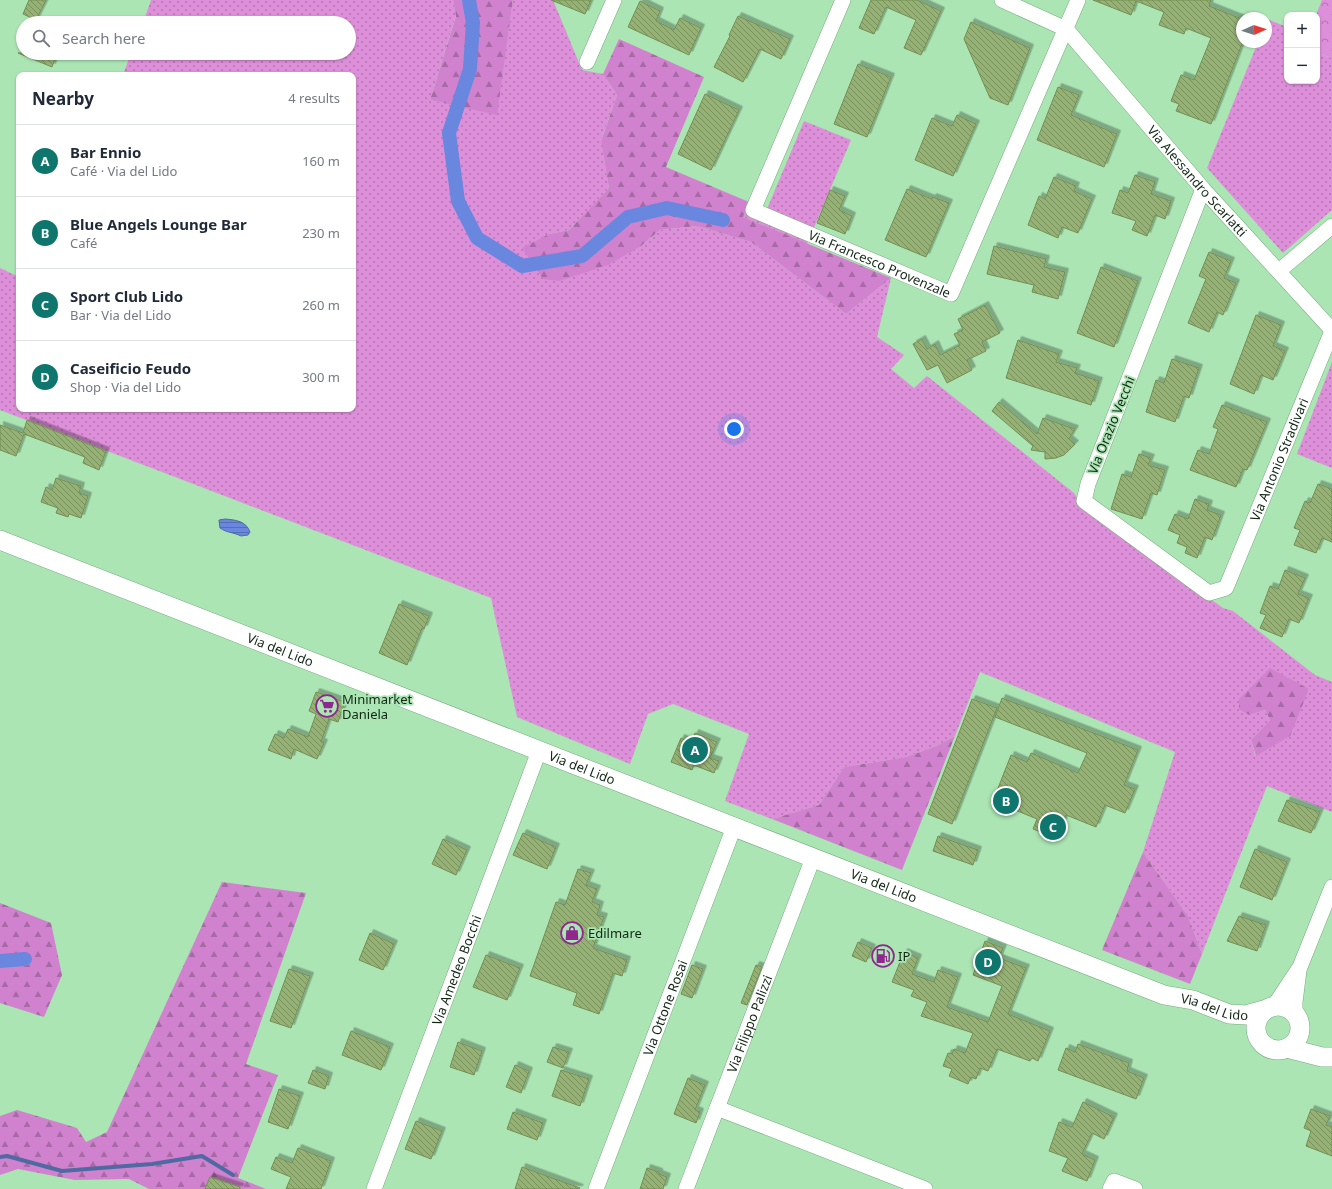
<!DOCTYPE html>
<html lang="en">
<head>
<meta charset="utf-8">
<style>
  :root { --surface:#fff; --page:#f6f6f7; --text:#1f2937; --muted:#747a83; --line:#e0e1e3; --accent:#0f766e }
  body { margin:0; font-family:"Noto Sans",sans-serif; background:var(--page); color:var(--text) }
  .controls { position:absolute; right:12px; top:12px; display:grid; overflow:hidden; border-radius:8px; box-shadow:0 1px 3px #0004 }
  .controls button { width:36px; height:36px; display:grid; place-items:center; padding:0; border:0; border-bottom:1px solid var(--line); background:var(--surface); color:var(--text); font:20px sans-serif }
  .compass { position:absolute; left:1236px; top:12px; width:36px; height:36px; border-radius:50%; background:var(--surface); box-shadow:0 1px 3px #0004; rotate:87deg }
  .you { position:absolute; left:734px; top:429px; width:14px; height:14px; margin:-10px; border:3px solid #fff; border-radius:50%; background:#1a73e8; box-shadow:0 0 0 6px #1a73e833 }
  .badge { display:grid; place-items:center; width:26px; height:26px; border-radius:50%; background:var(--accent); color:#fff; font-size:13px; font-weight:700 }
  .pin { position:absolute; translate:-50% -50%; border:2px solid #fff; box-shadow:0 1px 4px #0006 }
  .list { margin:0; padding:0; list-style:none }
  h2 { display:flex; justify-content:space-between; align-items:center; height:52px; margin:0; padding:0 16px; font-size:17px }
  h2 small { font-size:13px; font-weight:400; color:var(--muted) }
  .list li { display:grid; grid-template-columns:26px 1fr auto; gap:12px; align-items:center; box-sizing:border-box; height:72px; padding:0 16px; border-top:1px solid var(--line) }
  .list b { display:block; font-size:15px; white-space:nowrap }
  .list p { margin:0; font-size:13px; white-space:nowrap; color:var(--muted) }
  .list em { font-size:13px; font-style:normal; color:var(--muted) }
  .icon { flex:none; width:22px; height:22px; fill:none; stroke:currentColor; stroke-width:2; stroke-linecap:round; stroke-linejoin:round }
  .map { position:relative; flex:none; width:1332px; height:1189px; overflow:hidden }
  .search { position:absolute; background:var(--surface); box-shadow:0 1px 3px #0004; left:16px; top:16px; width:340px; height:44px; display:flex; align-items:center; gap:10px; box-sizing:border-box; padding:0 14px; border-radius:22px; color:var(--muted); font-size:15px }
  .panel { position:absolute; background:var(--surface); box-shadow:0 1px 3px #0004; left:16px; top:72px; width:340px; height:340px; border-radius:8px }
  .map>svg:first-child { display:block }
</style>
</head>
<body>
<div class="map">
<svg width="1332" height="1189" viewBox="0 0 1332 1189">
  <defs>
    <pattern id="grass-dots" width="8" height="8" patternUnits="userSpaceOnUse"><rect width="8" height="8" fill="#dd8fd9"/><path d="M2 2h.1M6 6h.1" fill="none" stroke="#b275af" stroke-width="1.8" stroke-linecap="round"/></pattern>
    <pattern id="forest-firs" width="22" height="20" patternUnits="userSpaceOnUse"><rect width="22" height="20" fill="#d182ce"/><path d="M5 1l3.5 6h-7zM16 11l3.5 6h-7z" fill="#a86aa6"/></pattern>
    <pattern id="park-crowns" width="20" height="18" patternUnits="userSpaceOnUse"><rect width="20" height="18" fill="#dd8fd9"/><path d="M2 6a3 3 0 1 1 6 0M12 15a3 3 0 1 1 6 0" fill="none" stroke="#b275af"/></pattern>
    <pattern id="water-rules" width="6" height="5" patternUnits="userSpaceOnUse"><rect width="6" height="5" fill="#6987df"/><path d="M0 2.5h6" fill="none" stroke="#556eb4"/></pattern>
    <pattern id="building-back-hatch" width="6" height="6" patternUnits="userSpaceOnUse"><rect width="6" height="6" fill="#95b173"/><path d="M-1 5l2 2M0 0l6 6M5-1l2 2" fill="none" stroke="#78905d"/></pattern>
    <filter id="shadow"><feDropShadow dx="3.5" dy="-3.5" stdDeviation="0" flood-color="#0004"/></filter>
  </defs>
  <rect width="100%" height="100%" fill="#abe5b3"/>
  <path fill="url(#grass-dots)" fill-rule="evenodd" d="M151,0H453L456,15L430,100L496,114L513,0H553L582,70L603,74L617,95L601,140L609,188L569,230L549,234L641,246L660,230L697,226L751,242L846,314L891,278L877,337L904,355L891,369L914,388L927,376L1074,493L1084,509L1223,608L1233,611L1315,675L1332,682V812L1267,786L1202,954L1188,916L1143,852L1175,752L980,672L955,736L936,746L906,757L844,767L819,805L772,819L725,801L749,734L673,704L648,714L630,764L517,717L491,598L0,410V268L19,277V409H353V75H123L131,53H349V23H143ZM1309,690L1256,756L1255,755L1251,740L1270,720L1265,710L1249,715Z
    M1267,19L1287,27V81H1317V53L1332,58V210L1283,253L1207,168L1258,42H1266V22Z
    M804,121L851,140L807,244L743,217L749,202L767,209Z
    M1332,362V468L1297,454Z"/>
  <path fill="url(#forest-firs)" d="M453,0H513L497,115L430,100L456,16Z
    M619,39L704,77L666,167L749,202L743,217L891,278L846,314L751,242L697,226L660,230L641,246L608,265L559,281L543,279L522,248L549,234L569,230L609,188L601,141L617,95L603,74Z
    M1270,668L1309,689L1290,736L1256,756L1251,740L1270,720L1265,710L1249,715L1239,709V699Z
    M955,736L902,870L772,819L819,805L844,767L906,757L936,746Z
    M1143,852L1188,916L1202,954L1190,984L1102,950Z
    M222,882L306,893L246,1064L278,1075L238,1178L266,1189H149L129,1179L75,1180L18,1169L0,1175V1116L17,1110L77,1128L86,1142L107,1132Z
    M0,903L51,923L62,975L44,1017L0,1003Z"/>
  <path fill="url(#park-crowns)" d="M1322,0H1332V58L1317,53L1316,15Z"/>
  <path fill="url(#water-rules)" stroke="#4f6aa2" d="M225,519C236,520 246,521 250,532L248,535L241,536C233,532 227,533 220,528L219,520Z"/>
  <g fill="none" stroke-linecap="round" stroke-linejoin="round">
    <path stroke="#4f6aa2" stroke-width="4" d="M0,1157L7,1156L62,1171L152,1164L202,1156L233,1175"/>
    <path stroke="#6987df" stroke-width="14" d="M469,0L473,23L470,69L449,133L458,201L477,238L522,266L582,256L628,217L667,208L723,220
      M0,961L25,959"/>
  </g>
  <path fill="url(#building-back-hatch)" stroke="#748f52" filter="url(#shadow)" d="M29,0H46L36,20L23,14Z
    M551,0H591L585,14Z
    M871,0H917L941,11L921,55L904,48L916,20L886,7L874,34L859,28Z
    M1093,0H1211L1209,6L1242,19V44L1211,124L1176,111L1179,104L1171,101L1181,75L1194,80L1211,38L1186,28L1184,34L1159,25L1164,12L1136,1L1131,15Z
    M640,1L660,11L656,21L674,30L680,18L701,28L689,55L628,27Z
    M738,16L790,39L781,59L760,49L743,82L714,67L730,36L729,35Z
    M971,22L1030,48L1008,105L990,98L964,39Z
    M18,53H57L52,67Z
    M858,64L891,77L867,137L834,124Z
    M1058,87L1079,95L1071,115L1117,134L1104,167L1037,140Z
    M705,94L739,110L711,170L678,154Z
    M957,115L976,124L953,176L915,160L932,118L952,126Z
    M1135,175L1155,182L1151,194L1171,201L1165,219L1155,215L1147,236L1132,230L1136,221L1112,213L1120,190L1128,193Z
    M1054,177L1076,186L1074,191L1092,199L1078,233L1062,227L1058,238L1028,225L1039,196L1045,199Z
    M907,189L932,199L933,197L949,203L926,257L885,240Z
    M830,190L845,196L839,210L852,216L845,234L817,223Z
    M994,246L1046,259L1044,267L1065,272L1058,299L1032,292L1034,285L987,274Z
    M1209,252L1231,261L1224,278L1236,283L1223,315L1217,312L1209,332L1188,323L1206,279L1199,276Z
    M1101,267L1138,281L1114,347L1077,333Z
    M985,305L1000,333L982,342L986,351L967,360L972,370L947,383L938,365L927,370L913,344L922,339L927,349L935,344L940,355L960,345L954,334L963,330L958,319Z
    M1256,315L1281,325L1273,346L1285,351L1273,380L1261,375L1254,394L1230,384Z
    M1018,340L1059,354L1056,362L1077,368L1075,373L1099,381L1091,405L1006,378Z
    M1172,359L1199,368L1189,398L1184,396L1175,422L1146,412L1156,380L1164,383Z
    M999,402L1037,434L1043,418L1075,429L1069,439L1075,444L1064,455L1056,458L1045,459V452L1031,450L1033,446L992,411Z
    M1222,405L1267,422L1247,470L1243,469L1236,487L1190,470L1198,450L1209,454L1218,429L1213,427Z
    M27,420L106,451L99,470L83,463L85,457L24,434L16,456L0,450V425L23,433Z
    M1139,454L1151,458L1148,465L1165,470L1157,495L1151,493L1142,519L1111,509L1122,474L1131,477Z
    M56,478L81,486L79,493L88,496L81,518L69,514L68,517L56,513L58,508L41,502L46,487L52,490Z
    M1318,484L1332,489V542L1322,538L1316,553L1294,545L1300,530L1294,528L1305,501L1310,503Z
    M1195,499L1209,504L1207,510L1221,515L1212,540L1205,537L1197,558L1185,553L1187,547L1177,543L1180,535L1168,530L1175,514L1188,519Z
    M1285,570L1305,578L1298,594L1309,598L1299,623L1289,619L1282,637L1260,628L1266,615L1260,613L1270,586L1278,589Z
    M399,604L429,616L424,629L422,628L407,665L379,653Z
    M316,692L345,702L338,722L329,719L321,742L324,743L317,759L294,749L291,759L268,750L275,734L284,738L288,729L308,737L316,714L309,711Z
    M1002,698L1138,750L1124,785L1135,789L1125,813L1105,805L1096,827L1066,815L1056,838L1033,829L1037,819L993,801L1011,755L1027,762L1031,753L1078,773L1087,753L995,717Z
    M972,699L997,708L952,824L928,814Z
    M695,733L717,742L710,758L719,761L714,773L694,765L692,770L671,762L681,738L691,743Z
    M1287,800L1320,812L1311,833L1278,821Z
    M523,833L556,847L547,869L513,855Z
    M938,836L978,850L973,865L933,851Z
    M443,839L467,850L456,875L432,864Z
    M1255,849L1287,862L1272,900L1240,887Z
    M578,869L591,873L586,885L597,889L592,902L600,905L597,915L604,917L593,948L627,960L622,976L613,973L599,1014L573,1005L577,993L530,976L556,902L565,905Z
    M1239,916L1266,925L1257,951L1227,941Z
    M370,933L394,944L383,970L359,960Z
    M985,941L1003,948L999,958L1026,968L1008,1014L1050,1031L1038,1061L1032,1058L1030,1061L997,1049L988,1071L980,1068L976,1079L971,1077L968,1084L949,1076L952,1069L943,1066L948,1053L952,1054L954,1049L965,1053L973,1033L921,1016L927,1002L911,996L914,990L892,982L904,952L918,958L912,974L934,982L938,970L958,977L947,1007L988,1022L1002,986L973,975Z
    M858,942L872,948L866,962L852,956Z
    M486,955L520,968L507,1000L473,987Z
    M692,965L703,969L692,998L681,994Z
    M756,965L762,967L747,1005L741,1003Z
    M289,969L310,976L291,1028L270,1021Z
    M351,1031L390,1047L381,1070L342,1055Z
    M458,1042L482,1051L474,1075L450,1067Z
    M1078,1044L1129,1063L1127,1071L1144,1078L1136,1099L1058,1070L1066,1048L1075,1052Z
    M553,1047L569,1052L563,1068L547,1062Z
    M515,1065L529,1071L521,1093L506,1087Z
    M313,1070L329,1076L325,1089L308,1083Z
    M561,1070L589,1079L580,1106L552,1096Z
    M688,1078L705,1085L695,1110L700,1112L696,1123L674,1114Z
    M279,1089L300,1096L288,1129L268,1122Z
    M1083,1102L1114,1117L1104,1139L1092,1133L1082,1154L1095,1160L1087,1181L1062,1171L1068,1158L1049,1151L1059,1122L1072,1127Z
    M1311,1109L1330,1116L1326,1125L1332,1127V1156L1306,1146L1311,1131L1304,1128Z
    M513,1112L543,1123L537,1140L507,1129Z
    M416,1121L442,1131L431,1159L405,1149Z
    M298,1148L331,1161L321,1189H286L291,1177L271,1169L276,1157L292,1163Z
    M522,1167L580,1188L579,1189H515Z
    M647,1168L659,1172V1174L667,1177L663,1189H640Z
    M210,1177L240,1187V1189H205Z"/>
  <g fill="none" stroke-linecap="round" stroke-linejoin="round">
    <g stroke="#74ac7c" stroke-width="16">
      <g id="minor">
        <path id="s1" d="M843,0L753,210L951,294L1078,0"/>
        <path id="s2" d="M1002,0L1066,29L1203,189L1332,330"/>
        <path d="M587,62L614,0"/>
        <path id="s3" d="M1203,189L1088,484L1084,501L1209,593L1226,588L1332,331"/>
        <path d="M1279,271L1332,226"/>
        <path d="M1274,1006L1300,967L1332,887"/>
        <path d="M1295,1014V1002L1299,970"/>
        <path d="M717,1108L925,1189"/>
        <path id="s4" d="M374,1189L539,751"/>
        <path id="s5" d="M596,1189L734,827"/>
        <path id="s6" d="M686,1189L813,858"/>
        <path d="M1110,1189L1114,1181L1135,1189"/>
      </g>
    </g>
    <g stroke="#74ac7c" stroke-width="20">
      <g id="major">
        <path id="s7" d="M0,540L1164,995L1193,1000L1229,1014L1246,1015L1264,1010"/>
        <circle cx="1278" cy="1028" r="22"/>
        <path d="M1287,1048L1322,1057H1332"/>
      </g>
    </g>
    <use href="#minor" stroke="#fff" stroke-width="15"/>
    <use href="#major" stroke="#fff" stroke-width="19"/>
  </g>
  <defs>
    <g id="supermarket-ring" transform="scale(1.15)"><circle r="9.5" fill="#abe5b3" stroke="#8f288e" stroke-width="1.5"/><path d="M-6-5.5h2.5l.6 2H6L4.5 2H-2.5L-4.4-4H-6ZM-1.5 3.2a1.3 1.3 0 1 0 .1 0ZM3 3.2a1.3 1.3 0 1 0 .1 0Z" fill="#8f288e"/></g>
    <g id="shop-ring" transform="scale(1.15)"><circle r="9.5" fill="#abe5b3" stroke="#8f288e" stroke-width="1.5"/><path d="M-5-2.5h2.3a2.7 3.5 0 0 1 5.4 0H5L5.5 6h-11ZM-1.5-2.5h3a1.5 2.3 0 0 0-3 0Z" fill="#8f288e"/></g>
    <g id="fuel-ring" transform="scale(1.15)"><circle r="9.5" fill="#abe5b3" stroke="#8f288e" stroke-width="1.5"/><path d="M-5.5-6h7V0h2V4h1.3V-2.5L3-4.5l.8-.8L6-3V5H2.5V1h-1V6h-7ZM-4.2-4.7v3.2H.2V-4.7Z" fill="#8f288e"/></g>
  </defs>
  <g fill-rule="evenodd">
    <use href="#supermarket-ring" x="327" y="706"/>
    <use href="#shop-ring" x="572" y="933"/>
    <use href="#fuel-ring" x="883" y="956"/>
  </g>
  <g text-anchor="middle" dominant-baseline="central" stroke-width="3.5" stroke-linejoin="round" paint-order="stroke">
    <g font-size="13" fill="#112815" stroke="#abe5b3">
      <text stroke="none"><textPath href="#s2" startOffset="271">Via Alessandro Scarlatti</textPath></text>
      <text stroke="none"><textPath href="#s1" startOffset="366">Via Francesco Provenzale</textPath></text>
      <text transform="translate(1111 425) rotate(-68)">Via Orazio Vecchi</text>
      <text stroke="none"><textPath href="#s3" startOffset="646">Via Antonio Stradivari</textPath></text>
      <text stroke="none"><textPath href="#s7" startOffset="301">Via del Lido</textPath></text>
      <text stroke="none"><textPath href="#s7" startOffset="625">Via del Lido</textPath></text>
      <text stroke="none"><textPath href="#s7" startOffset="949">Via del Lido</textPath></text>
      <text stroke="none"><textPath href="#s4" startOffset="234">Via Amedeo Bocchi</textPath></text>
      <text stroke="none"><textPath href="#s7" startOffset="1302">Via del Lido</textPath></text>
      <text stroke="none"><textPath href="#s5" startOffset="194">Via Ottone Rosai</textPath></text>
      <text stroke="none"><textPath href="#s6" startOffset="177">Via Filippo Palizzi</textPath></text>
    </g>
    <g font-size="13" fill="#112815" stroke="#abe5b3" text-anchor="start">
      <text x="342" y="699">Minimarket<tspan x="342" dy="15">Daniela</tspan></text>
      <text x="588" y="933">Edilmare</text>
      <text x="898" y="956">IP</text>
    </g>
  </g>
</svg>
<div class="controls">
<button>+</button>
<button>−</button>
</div>
<svg class="compass" viewBox="-18 -18 36 36"><path d="M0-13l5 13h-10z" fill="#e53935"/><path d="M0 13l5-13h-10z" fill="#747a83"/></svg>
<div class="you"></div>
<div class="pin badge" style="left:695px;top:750px">A</div>
<div class="pin badge" style="left:1006px;top:801px">B</div>
<div class="pin badge" style="left:1053px;top:827px">C</div>
<div class="pin badge" style="left:988px;top:962px">D</div>
<div class="search"><svg class="icon" aria-label="search" viewBox="0 0 24 24"><circle cx="10" cy="10" r="6"/><path d="M15 15l6 6"/></svg>Search here</div>
<section class="panel">
<h2>Nearby<small>4 results</small></h2>
<ul class="list">
<li><span class="badge">A</span><div><b>Bar Ennio</b><p>Café · Via del Lido</p></div><em>160 m</em></li>
<li><span class="badge">B</span><div><b>Blue Angels Lounge Bar</b><p>Café</p></div><em>230 m</em></li>
<li><span class="badge">C</span><div><b>Sport Club Lido</b><p>Bar · Via del Lido</p></div><em>260 m</em></li>
<li><span class="badge">D</span><div><b>Caseificio Feudo</b><p>Shop · Via del Lido</p></div><em>300 m</em></li>
</ul>
</section>
</div>
</body>
</html>
